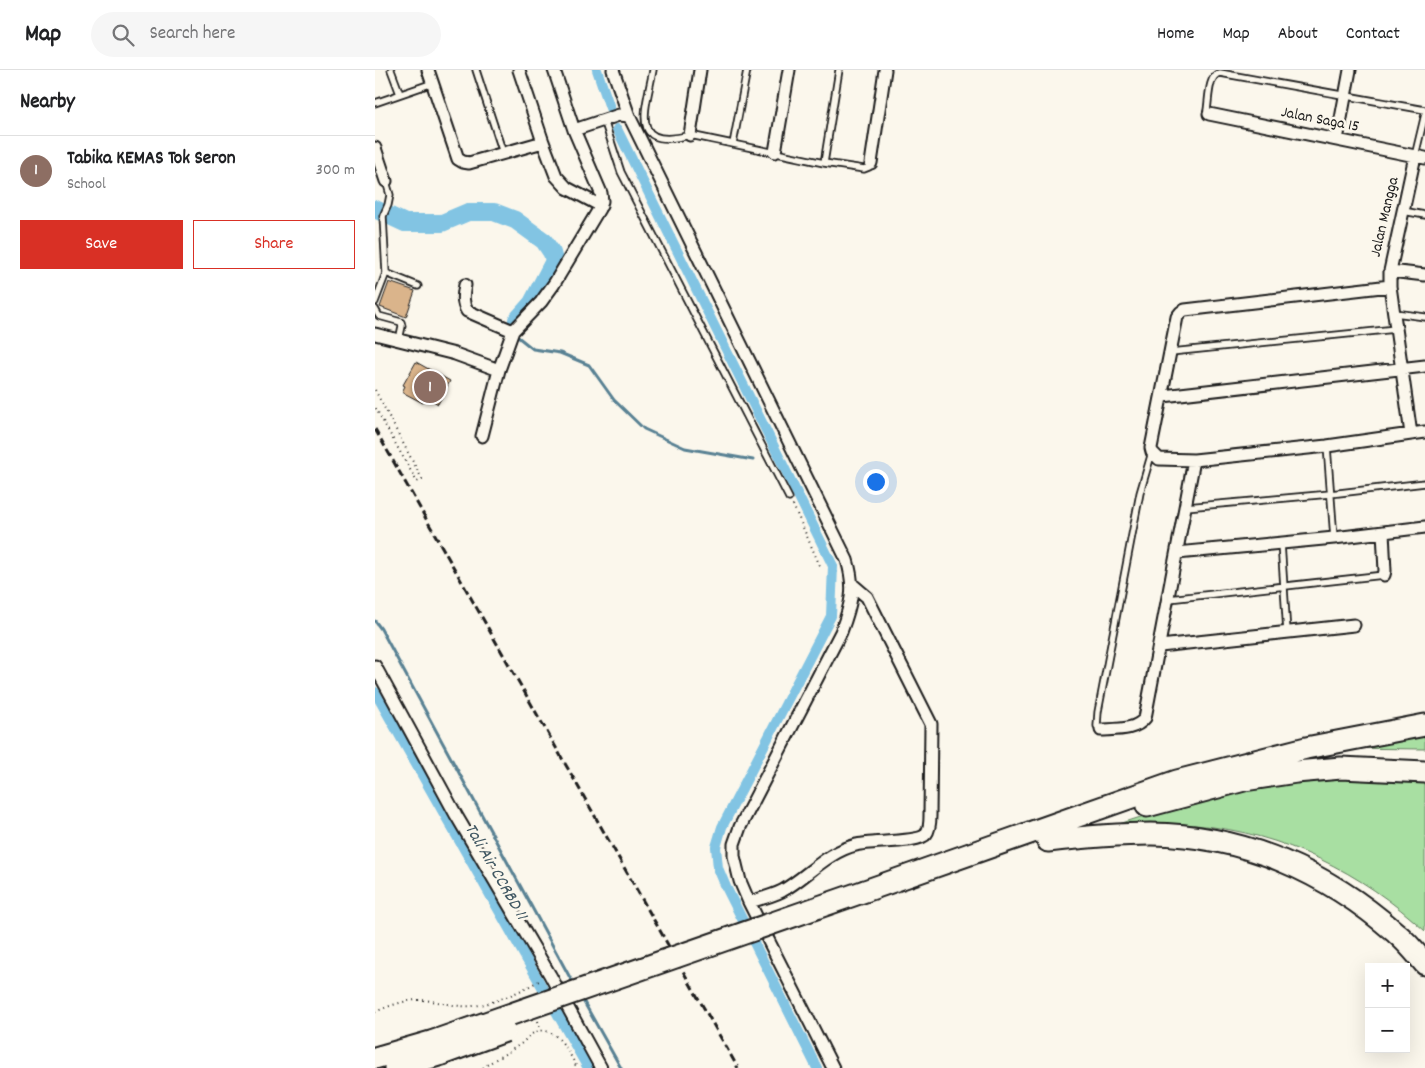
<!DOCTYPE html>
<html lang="en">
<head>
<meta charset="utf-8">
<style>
  :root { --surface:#fff; --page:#f6f6f6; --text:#202124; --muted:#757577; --line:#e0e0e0; --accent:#d93025 }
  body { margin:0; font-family:Dekko,sans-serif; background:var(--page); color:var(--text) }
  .controls { position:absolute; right:15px; bottom:15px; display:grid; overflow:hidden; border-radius:0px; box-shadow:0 5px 20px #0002 }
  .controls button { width:45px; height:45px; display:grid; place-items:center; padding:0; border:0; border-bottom:1px solid var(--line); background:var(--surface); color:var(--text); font:25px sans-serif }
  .you { position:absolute; left:500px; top:411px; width:18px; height:18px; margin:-12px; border:4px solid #fff; border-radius:50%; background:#1a73e8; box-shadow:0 0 0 8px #1a73e833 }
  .badge { display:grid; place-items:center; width:32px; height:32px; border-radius:50%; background:var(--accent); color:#fff; font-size:16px; font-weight:700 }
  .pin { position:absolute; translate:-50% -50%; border:2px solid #fff; box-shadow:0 1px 5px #0006 }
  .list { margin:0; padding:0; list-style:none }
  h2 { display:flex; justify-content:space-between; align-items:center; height:65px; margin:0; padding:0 20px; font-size:21px }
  h2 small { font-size:16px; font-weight:400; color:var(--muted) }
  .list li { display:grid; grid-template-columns:32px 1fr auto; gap:15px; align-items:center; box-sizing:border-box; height:70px; padding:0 20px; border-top:1px solid var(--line) }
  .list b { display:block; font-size:19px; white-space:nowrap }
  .list p { margin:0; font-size:16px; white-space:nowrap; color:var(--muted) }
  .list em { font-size:16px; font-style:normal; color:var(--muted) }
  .actions { display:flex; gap:10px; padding:15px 20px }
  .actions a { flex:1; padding:11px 0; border:1px solid var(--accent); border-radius:0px; text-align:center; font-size:18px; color:var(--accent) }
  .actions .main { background:var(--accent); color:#fff }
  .icon { flex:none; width:28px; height:28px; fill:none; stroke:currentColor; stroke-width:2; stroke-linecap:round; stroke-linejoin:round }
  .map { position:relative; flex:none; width:1050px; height:998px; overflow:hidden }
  header { display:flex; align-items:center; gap:30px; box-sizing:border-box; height:70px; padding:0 25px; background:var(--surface); border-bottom:1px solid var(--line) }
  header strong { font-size:24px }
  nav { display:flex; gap:28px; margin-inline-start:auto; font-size:18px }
  .search { width:350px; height:45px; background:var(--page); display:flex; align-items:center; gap:12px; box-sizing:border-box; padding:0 18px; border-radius:28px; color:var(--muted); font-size:19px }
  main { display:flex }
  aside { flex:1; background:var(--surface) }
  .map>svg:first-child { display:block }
</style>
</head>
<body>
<header>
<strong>Map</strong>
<div class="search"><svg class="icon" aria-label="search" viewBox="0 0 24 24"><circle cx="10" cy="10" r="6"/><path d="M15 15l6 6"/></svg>Search here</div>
<nav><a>Home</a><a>Map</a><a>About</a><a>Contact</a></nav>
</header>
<main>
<aside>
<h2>Nearby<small></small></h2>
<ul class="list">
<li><span class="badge" style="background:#8d6e63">1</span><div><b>Tabika KEMAS Tok Seron</b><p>School</p></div><em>300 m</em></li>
</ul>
<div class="actions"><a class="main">Save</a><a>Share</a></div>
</aside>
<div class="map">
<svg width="1050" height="998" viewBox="0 0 1050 998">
  <rect width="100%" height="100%" fill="#fbf7ec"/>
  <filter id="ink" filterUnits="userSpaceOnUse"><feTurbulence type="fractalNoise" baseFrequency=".02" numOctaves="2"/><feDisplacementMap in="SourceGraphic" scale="10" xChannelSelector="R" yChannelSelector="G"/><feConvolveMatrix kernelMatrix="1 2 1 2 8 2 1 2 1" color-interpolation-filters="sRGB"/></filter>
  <g filter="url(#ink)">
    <path fill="#a8dfa2" stroke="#627e5f" d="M1050,662V679L959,678Z
      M965,708L1050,711V861C987,802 908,763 821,755C795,752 768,754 741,755L784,741L871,718Z"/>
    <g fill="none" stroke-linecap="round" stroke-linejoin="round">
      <path stroke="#598193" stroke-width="3" d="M143,267L158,279L185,283L214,295L239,330L269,359L310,378L378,390
        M0,551L6,559L199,915
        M206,927L246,998"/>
      <path stroke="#82c4e3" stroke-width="10" d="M222,0L235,38
        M242,59L458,496L456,546L347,757L341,777L343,798L351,817L442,998
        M0,622L213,998"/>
      <path stroke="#82c4e3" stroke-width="18" d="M0,139L30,153H67L93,142H119L140,150L169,171L177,183L179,191L157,233L142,250"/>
    </g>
    <path fill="#dab48b" stroke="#1c1c1c" d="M14,212L40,221L31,247L5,237Z
      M41,292L75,311L63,334L52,327L48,333L27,322L30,316L28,315Z"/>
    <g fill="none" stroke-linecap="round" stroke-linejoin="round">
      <g stroke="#1c1c1c" stroke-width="9">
        <path id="lane" d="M16,0L25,24
          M101,0L128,83
          M278,0C271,39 253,81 315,65L449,93L489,99L494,97L496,93
          M0,33L58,13
          M834,44L832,40C834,29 833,5 845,3L1050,40
          M229,50L246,102L414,428
          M358,74L372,0
          M1040,86L1050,44
          M449,93L464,0
          M1028,141L1050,145
          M11,203L43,216
          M0,232L11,203L8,146L13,135L15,125L11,111
          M0,239L4,246L26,252L27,256L24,270
          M1020,243L1050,247
          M796,282L1021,259
          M952,376L959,468
          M811,437L955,424L1050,413
          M906,473L912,562
          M794,529L1009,505
          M726,660L722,656L723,642L765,423L777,382"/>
      </g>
      <g stroke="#1c1c1c" stroke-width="15">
        <path id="street" d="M53,0L83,89L88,92L94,93L168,72
          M144,0L168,72L181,106L192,118L226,136
          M238,0L254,46L472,490C481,519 476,535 466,562L365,757L359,774V786L365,811L374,832L458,998
          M834,44L1050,88
          M199,60L244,45L254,46
          M315,65L325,0
          M962,70L975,0
          M0,78L11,111
          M400,82L414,0
          M496,93L510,0
          M1015,201L1050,205
          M90,215C88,225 87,233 92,241L138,261
          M1015,216L810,240L806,242L802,247L776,378L777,382L784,389L819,390L952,376L1050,362
          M0,264L80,284L124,300L138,261L166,232L179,214L224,139L227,131L226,123L199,60L179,0
          M788,326L1050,296
          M1036,364L1015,216V201L1040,86
          M107,366L124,300
          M1008,462L1010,501L1009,505
          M802,483L959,468L1050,457
          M785,576L979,555
          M0,596L81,745L175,905L226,998
          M726,660C741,659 760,661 770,648L819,390
          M374,832C385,829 397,826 407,821C432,807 452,782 481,775C494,771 545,773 551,764C555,759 555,751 555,746L556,654L492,527L478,515"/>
      </g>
      <g stroke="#1c1c1c" stroke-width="25">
        <path id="highway" d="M772,736L869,710L921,702L966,698L1050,702
          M673,771C708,767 741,764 776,764C869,765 952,802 1021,863C1032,872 1041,883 1050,894
          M490,821L802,711L931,678L1050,655
          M0,988L59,971
          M20,998L67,984"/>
      </g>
      <path stroke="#1c1c1c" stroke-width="2" stroke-dasharray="1 4" stroke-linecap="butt" d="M0,320L47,409L42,412L0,337
        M418,435L445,496
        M0,942C14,936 29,930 45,930C62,930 80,938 98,936C123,933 145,921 166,910
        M163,951L166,961
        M108,998C119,989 133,983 144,975C150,972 153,965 159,963C180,952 195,984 202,998"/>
      <use href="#lane" stroke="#fbf7ec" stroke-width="5.5"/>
      <use href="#street" stroke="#fbf7ec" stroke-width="11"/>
      <use href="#highway" stroke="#fbf7ec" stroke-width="21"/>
      <path stroke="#1c1c1c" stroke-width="3" stroke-dasharray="8 4" stroke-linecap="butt" d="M0,359L363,998"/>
      <g stroke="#1c1c1c" stroke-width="25" stroke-linecap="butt">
        <path id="highway-bridge" d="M59,971L490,821
          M67,984L130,961"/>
      </g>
      <use href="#highway-bridge" stroke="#fbf7ec" stroke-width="21"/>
    </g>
  </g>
  <g text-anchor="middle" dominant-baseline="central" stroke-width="5" stroke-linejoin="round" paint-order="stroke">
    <g font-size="16" fill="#1c1c1c" stroke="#fbf7ec">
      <text transform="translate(945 50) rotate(11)">Jalan Saga 15</text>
      <text transform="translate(1010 147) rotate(-77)">Jalan Mangga</text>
    </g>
    <g font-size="18" font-style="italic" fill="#405762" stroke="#fbf7ec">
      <text transform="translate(120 802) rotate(60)">Tali Air CCRBD 11</text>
    </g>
  </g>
</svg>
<div class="controls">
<button>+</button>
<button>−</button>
</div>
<div class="you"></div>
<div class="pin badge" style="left:55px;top:317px;background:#8d6e63">1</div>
</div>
</main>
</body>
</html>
